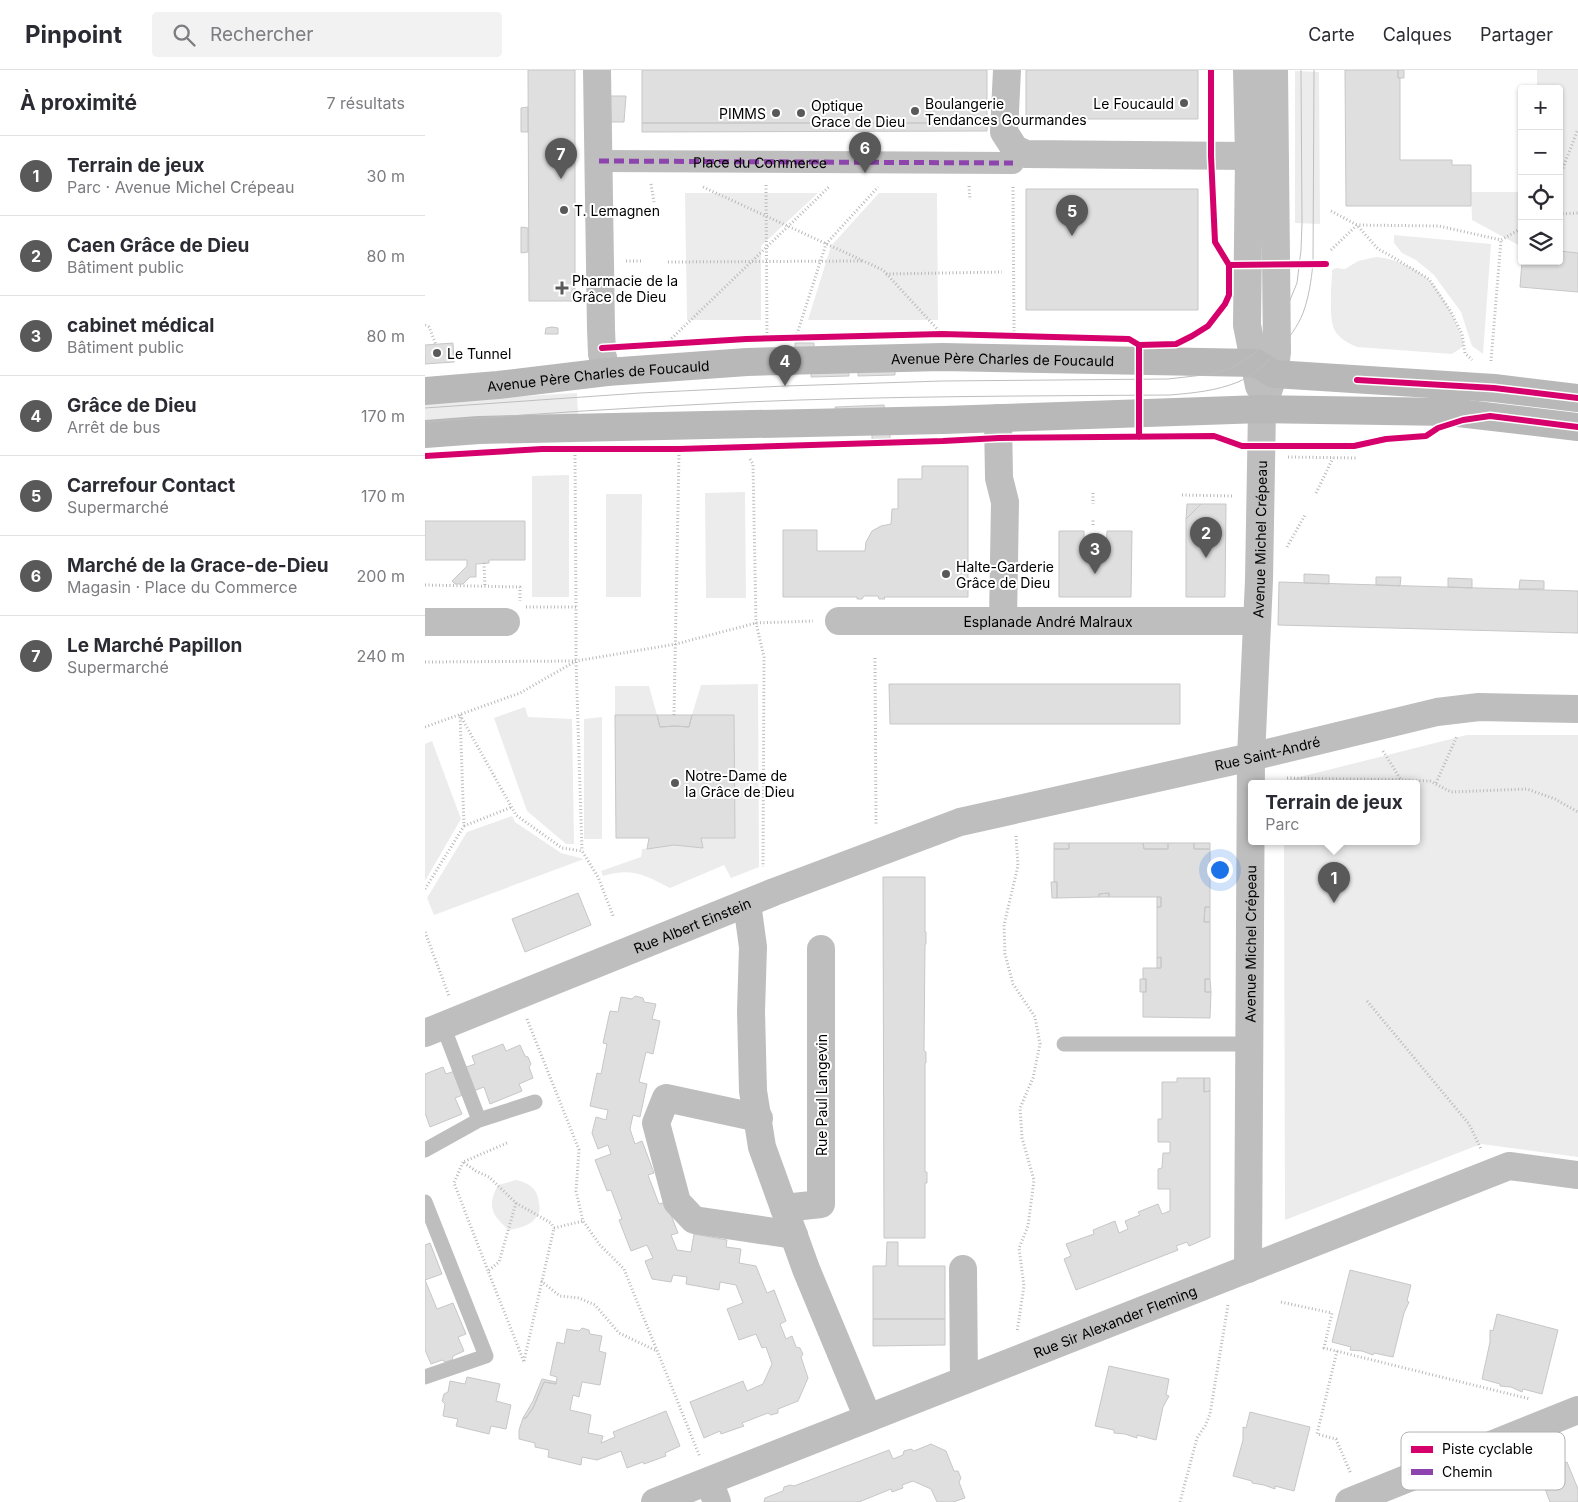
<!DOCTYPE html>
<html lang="fr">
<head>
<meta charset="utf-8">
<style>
  :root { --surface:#fff; --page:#f2f2f3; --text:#2b2b33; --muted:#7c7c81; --line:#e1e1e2; --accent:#595959 }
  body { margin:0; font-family:Inter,sans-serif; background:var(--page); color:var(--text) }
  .controls { position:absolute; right:15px; top:15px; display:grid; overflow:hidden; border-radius:5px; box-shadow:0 1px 4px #0004 }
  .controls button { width:45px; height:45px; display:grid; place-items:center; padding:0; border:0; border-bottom:1px solid var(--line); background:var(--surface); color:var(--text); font:25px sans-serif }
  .you { position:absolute; left:794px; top:799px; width:18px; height:18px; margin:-12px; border:4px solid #fff; border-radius:50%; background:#1a73e8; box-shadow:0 0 0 8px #1a73e833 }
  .badge { display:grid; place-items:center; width:32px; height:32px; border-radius:50%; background:var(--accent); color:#fff; font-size:16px; font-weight:700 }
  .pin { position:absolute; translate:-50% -41px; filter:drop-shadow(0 1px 2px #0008) }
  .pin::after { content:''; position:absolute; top:26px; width:18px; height:15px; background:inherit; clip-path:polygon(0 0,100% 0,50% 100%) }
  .popup { position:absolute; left:823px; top:710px; width:172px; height:65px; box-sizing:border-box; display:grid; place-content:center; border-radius:5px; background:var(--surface); filter:drop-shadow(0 1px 4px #0005); font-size:16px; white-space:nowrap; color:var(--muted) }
  .popup b { font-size:19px; color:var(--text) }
  .popup::after { content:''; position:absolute; left:50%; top:100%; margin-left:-10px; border:10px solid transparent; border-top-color:var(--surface) }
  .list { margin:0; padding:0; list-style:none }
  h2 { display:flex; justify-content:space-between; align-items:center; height:65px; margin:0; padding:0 20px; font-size:21px }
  h2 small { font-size:16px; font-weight:400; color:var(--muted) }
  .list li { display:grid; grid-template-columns:32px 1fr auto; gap:15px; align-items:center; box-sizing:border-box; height:80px; padding:0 20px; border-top:1px solid var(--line) }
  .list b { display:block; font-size:19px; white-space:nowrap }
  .list p { margin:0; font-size:16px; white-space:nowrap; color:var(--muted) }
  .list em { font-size:16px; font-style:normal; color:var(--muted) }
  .icon { flex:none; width:28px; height:28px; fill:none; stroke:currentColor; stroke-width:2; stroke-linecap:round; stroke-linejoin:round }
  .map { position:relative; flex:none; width:1153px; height:1432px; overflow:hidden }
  header { display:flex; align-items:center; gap:30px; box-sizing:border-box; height:70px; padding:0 25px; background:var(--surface); border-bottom:1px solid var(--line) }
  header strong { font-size:24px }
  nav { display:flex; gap:28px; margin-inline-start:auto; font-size:18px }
  .search { width:350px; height:45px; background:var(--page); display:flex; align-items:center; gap:12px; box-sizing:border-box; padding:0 18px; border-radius:5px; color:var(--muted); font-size:19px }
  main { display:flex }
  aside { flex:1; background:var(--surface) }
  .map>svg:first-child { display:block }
</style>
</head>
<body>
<header>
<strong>Pinpoint</strong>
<div class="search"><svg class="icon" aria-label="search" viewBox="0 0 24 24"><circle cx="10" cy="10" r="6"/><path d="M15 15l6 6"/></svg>Rechercher</div>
<nav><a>Carte</a><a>Calques</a><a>Partager</a></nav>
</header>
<main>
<aside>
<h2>À proximité<small>7 résultats</small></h2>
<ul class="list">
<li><span class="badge">1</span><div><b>Terrain de jeux</b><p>Parc · Avenue Michel Crépeau</p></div><em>30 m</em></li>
<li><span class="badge">2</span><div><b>Caen Grâce de Dieu</b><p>Bâtiment public</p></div><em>80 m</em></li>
<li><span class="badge">3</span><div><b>cabinet médical</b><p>Bâtiment public</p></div><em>80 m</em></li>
<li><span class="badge">4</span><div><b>Grâce de Dieu</b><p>Arrêt de bus</p></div><em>170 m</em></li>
<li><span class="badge">5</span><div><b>Carrefour Contact</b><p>Supermarché</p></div><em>170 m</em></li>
<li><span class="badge">6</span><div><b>Marché de la Grace-de-Dieu</b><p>Magasin · Place du Commerce</p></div><em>200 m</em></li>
<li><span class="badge">7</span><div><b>Le Marché Papillon</b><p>Supermarché</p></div><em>240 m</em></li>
</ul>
</aside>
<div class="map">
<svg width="1153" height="1432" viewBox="0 0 1153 1432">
  <rect width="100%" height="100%" fill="#fff"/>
  <path fill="#ececec" d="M1112,0H1153V183L1134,181V19H1112Z
    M870,1L894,2L895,154L870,153Z
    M1046,122H1097V177L1047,150Z
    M260,123H393L336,176V250H262Z
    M454,123H512L513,250H383L406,176Z
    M969,165L1066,174L1058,284L1047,276L1036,242L1009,205L991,190L977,183L969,173Z
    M951,187C969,188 989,197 1003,209C1016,220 1036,259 1039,276L1027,284L932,277C923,273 915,269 910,261C903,248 907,216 907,200L911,198L920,199L933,191Z
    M152,323L153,346L0,357V332Z
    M144,405V527H107V406Z
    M320,422L321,528H281L280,423Z
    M181,424H217L216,527H181Z
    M333,614L334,797L306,808L299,795L245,818C220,805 207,797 178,806L176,801L216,787L217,779L249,775L277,778L276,768H310L309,645H267L276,615Z
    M190,616H224L232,645H190Z
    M100,637L103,647L147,649L149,774H141L102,741L69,648Z
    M177,647V769H159V649Z
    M1042,665H1153V1087L1056,1074L860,1150L859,772H992V714H859V711Z
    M7,671L36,749L0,811V674Z
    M87,746L90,752L136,783L159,789L9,845L2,828L42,762Z
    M91,1110C105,1113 113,1119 114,1134C115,1138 115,1143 112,1146C106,1156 94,1158 84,1160C66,1145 62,1136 73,1115Z"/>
  <path fill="#dfdfdf" stroke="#c7c7c7" d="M103,0H150V231H104Z
    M217,0H562V53H217Z
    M601,0H773V49H601Z
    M920,0H973V8H975V90H1027V95H1046V136H921Z
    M973,0H979V8H973Z
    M185,26H201L199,52H186Z
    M103,37V62H96V38Z
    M217,53H562V61L217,62Z
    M601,119H773V240H601Z
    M96,157L103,158V182L96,183Z
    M1134,181L1153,183V222L1095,217L1097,191H1134Z
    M127,257L133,258V264H120L121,258Z
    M28,273L29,292L0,294V275Z
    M370,273H389V279H370Z
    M470,297V305L433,306V298Z
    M423,298L424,306L386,307V299Z
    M459,335L460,343L411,344L410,337Z
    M465,362V369H447V363Z
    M497,396H543V527H459L460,529H454L453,526H439L437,529H432V527H358V460H392V481H440L441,472L447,461L456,456L466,454L467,439H473V409H497Z
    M762,434H776L761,449Z
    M776,434H801L800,527H761V449Z
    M0,451H100V490H64V493L51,494V507H45L38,514H30L27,511L42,496V490H0Z
    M634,461H659V481H681L682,461H707L706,527H634Z
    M879,504L904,505V514L879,513Z
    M951,507H976L975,516L951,515Z
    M1023,508L1047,509V518L1023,517Z
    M1095,510L1119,511V519H1094Z
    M854,512L1153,521V563L853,555Z
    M464,614H755V654H465Z
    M190,645H232L235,657L250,656L264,657L267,645H309L310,768H276L278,778L249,775L222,779L224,768H191Z
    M232,645H267L264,657L250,656L235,657Z
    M629,773H644V779H629Z
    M644,773H718L719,779H743V773H769V779H785V837H780L779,852H785V909H780V922H786L785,948L718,947V922H721V909H718V898H736V887L732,888V837H736V827H684V823L674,824V827L632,828V812H629V779H644Z
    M718,773H743V779H719Z
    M769,773H785V779H769Z
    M458,807H500V862H501V874H500L499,981L501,982V993H500V1102H502V1113H500V1168H459Z
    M626,812H632V828H627Z
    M153,823L166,855L100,882L87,849Z
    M684,823V827H674V824Z
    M732,827H736V837H732Z
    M780,837H785V852H779Z
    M736,887V898H732V888Z
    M715,909H721V922H715Z
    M780,909H785L786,922H780Z
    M210,926L218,928L219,932L231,934L227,949L235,951L228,984L221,982L214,1012L222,1014L215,1047L208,1045L205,1059L210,1074L217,1071L229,1103L223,1105L234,1134L241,1132L253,1163L246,1165L252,1180L266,1182L269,1164L302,1170L301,1177L316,1179L314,1193L331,1196L342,1223L349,1220L361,1251L355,1254L361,1269L367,1266L371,1277L375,1278L378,1284L376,1287L383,1308L373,1331L353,1339V1343L346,1345L343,1343L317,1353L319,1356L296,1364L295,1361L279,1368L265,1332L318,1311L322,1321L338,1314L347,1294L341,1277L337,1278L331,1264L314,1270L302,1239L318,1233L311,1215L295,1212L294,1220L261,1214L262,1207L248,1205L246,1212L227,1209L220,1191L228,1188L222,1175L206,1181L194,1150L197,1149L186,1120L182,1121L170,1090L186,1084L183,1075L173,1079L167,1063L171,1047L181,1050L183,1040L165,1036L172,1003L176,1004L182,974L178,973L185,941L193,942L196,927L207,929Z
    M78,974L81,981L95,975L100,986L103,987L106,994L104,997L108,1008L94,1014L97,1021L65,1034L59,1017L30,1028L37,1044L5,1057L0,1043V1004L18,997L21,1004L50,994L47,986Z
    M752,1008H779V1022L785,1021V1167L764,1176L762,1172L751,1176L753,1180L651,1220L639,1189L646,1186L641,1174L669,1164L668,1160L690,1151L694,1163L703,1159L700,1151L715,1145L713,1142L733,1134L737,1144L745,1141V1119H733V1099L737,1098L738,1083H745V1072H733V1049H737V1012H752Z
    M779,1008H785V1021L779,1022Z
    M462,1172H473V1196H520V1249H448V1196H461Z
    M5,1173L17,1204L0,1210L12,1239L28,1233L41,1264L33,1267L39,1281L28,1286L27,1290L20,1292L17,1290L6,1294L0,1280V1175Z
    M925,1200L986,1215L982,1231L984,1232L979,1243L968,1287L949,1283L948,1285L937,1281L925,1280L926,1277L907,1272Z
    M1072,1244L1133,1260L1117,1324L1098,1319L1097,1322L1086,1317L1075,1316V1314L1057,1309L1065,1272V1260L1068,1261Z
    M448,1249H520V1275L448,1276Z
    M157,1258L164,1260L165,1264L177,1266L174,1281L181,1283L175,1315L157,1312L154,1327L148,1325L145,1340L166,1345L163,1363L178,1366L176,1373L190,1367L188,1362L241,1341L255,1376L240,1383L241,1386L219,1394L218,1392L202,1398L196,1381L172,1390L157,1387L156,1395L123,1387L124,1380L110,1377V1373L94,1369V1360L98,1348H101L108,1338L119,1312L131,1314L132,1307L125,1305L132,1272L139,1274L142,1259L154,1261Z
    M684,1296L744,1309L741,1325L744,1326L738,1337L731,1370L712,1365V1368L700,1364L689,1363V1360L670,1356Z
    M42,1307L75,1314L71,1331L86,1335L81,1359L66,1356L64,1364L31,1356L33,1349L18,1346L20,1334L17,1331L19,1324L23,1322L25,1311L40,1314Z
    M117,1309L131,1312V1314L119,1312L108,1338L101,1348H98L108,1331Z
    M825,1342L885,1357L869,1421L850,1416V1419L839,1415L827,1413V1411L808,1406L818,1370V1357L821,1358Z
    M506,1374L521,1381L529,1401H533L536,1408L534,1412L540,1428L528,1432H512L506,1419L488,1411L477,1415L478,1418L467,1422L466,1419L434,1432H339L340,1428L358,1421L359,1417L365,1415L369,1416L464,1380L468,1389L478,1385L479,1381L486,1379L489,1381Z
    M1142,1392L1153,1419V1432H1125L1114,1403Z"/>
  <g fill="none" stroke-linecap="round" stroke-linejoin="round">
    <path stroke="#b9b9b9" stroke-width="3" stroke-dasharray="1 2.5" stroke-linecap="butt" d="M1134,108L1153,59
      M226,114L229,132
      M341,115L342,266
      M544,116L545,130
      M278,117L458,200L514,261
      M588,117L589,263
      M906,141L932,155L953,179L966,186L1004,209L1026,242L1037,264L1040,283L1047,290
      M1134,144L1153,143
      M906,180L932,155L1014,156L1076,170L1097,158
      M201,191H217
      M243,192L437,191
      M461,204L577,202
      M0,255L4,257L11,275
      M372,264L401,174L453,117
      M244,271L404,117
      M1066,291L1076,170
      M150,385L151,537
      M863,387L932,388
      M325,389L328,394L331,553L339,587L338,797
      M668,423V434
      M891,423L908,388
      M757,425L809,426
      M668,455V449
      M862,477L880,445
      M59,493L60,516
      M0,515L95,517V531
      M101,537H151V591L157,781
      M450,588L451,754
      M0,592L151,591
      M35,645L91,745L137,778L157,781L173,807L189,848
      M249,645L254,383
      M0,657L95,623L151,591L251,574L331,553L388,551
      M958,681L976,710L1005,711L1026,722L1102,719L1130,729L1153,742
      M862,708L976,710L974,714
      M1011,713L1032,666
      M39,756L87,737
      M591,766L593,796L579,855L580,884L588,914L610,947L615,974L608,1008L595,1038L597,1068L609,1110L603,1156L594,1178L599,1216L592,1262
      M0,819L39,756L35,645
      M0,862L24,926
      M942,931L1044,1054L1056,1079
      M102,949L154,1080L151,1121L158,1151L175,1175L199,1199L275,1387
      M82,1073L38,1092L51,1101L64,1107L91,1133L126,1153L129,1158
      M38,1092L29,1113L63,1201
      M91,1133L74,1192L63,1201L99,1292
      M129,1158L158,1151
      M116,1211L135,1226L154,1228L170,1235L194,1263L232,1281
      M856,1232L907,1243L899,1278L1105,1329
      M912,1281L892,1364L911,1369L926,1404
      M99,1291L129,1158
      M755,1432L772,1368L780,1356L785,1344L803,1235"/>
    <path stroke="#bebebe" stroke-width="15" d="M639,974H824
      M54,1050L110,1032
      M0,1080L54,1050L18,956
      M0,1132L61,1286L0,1307"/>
    <path stroke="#bebebe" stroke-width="22" id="s1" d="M174,91L588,93"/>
    <g stroke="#bebebe" stroke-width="28">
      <path d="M172,0L176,259L177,284L182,302"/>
      <path d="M582,0L579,62L590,79L601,84L824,86"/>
      <path d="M573,348L574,408L580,432L578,551"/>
      <path id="s2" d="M414,551H832"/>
      <path d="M0,552H81"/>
      <path d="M322,833L328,877L326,941L328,1021L337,1077L381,1199L443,1348"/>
      <path id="s3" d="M0,963L349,822L535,752L826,687L1012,642L1054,637L1153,639"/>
      <path d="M334,1048L241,1028L231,1053L252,1132L269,1150L369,1165"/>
      <path d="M359,1138L396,1134V879"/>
      <path d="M538,1199L539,1310"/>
      <path id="s4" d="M823,1199L826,687L834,510L837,339"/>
      <path d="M284,1411L292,1432"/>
      <path d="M924,1432L1153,1340"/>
    </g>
    <g stroke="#bebebe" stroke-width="28">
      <path d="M822,0L824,86L822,255L834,316"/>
      <path d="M837,339L849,304L852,282L849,0"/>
      <path id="s5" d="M230,1432L1084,1096L1153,1105"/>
    </g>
    <g stroke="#b8b8b8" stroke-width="28">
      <path id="s6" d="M0,321L73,315L182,302L322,292L517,287L831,293L849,304L1069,318L1153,328"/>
      <path d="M0,364L54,360L518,350L837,339L1025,342L1153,357"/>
    </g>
    <path stroke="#bebebe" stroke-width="1" d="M0,338L215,323L360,316L517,311L743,309L787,304L806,298L829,284L846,266L858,247L872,213L876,180L877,153L876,0
      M0,352C107,344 214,337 321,332C462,326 604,326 745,325C768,323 791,321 813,312C837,302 869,267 878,243C884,227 886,211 888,194L889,0"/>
    <path stroke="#8e44ad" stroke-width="5" stroke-dasharray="10 5" stroke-linecap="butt" d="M174,91L588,93"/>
    <g stroke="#fff" stroke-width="9">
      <path id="cycleway" d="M804,195L901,194
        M177,278L321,269L517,264L704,269L714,275
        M932,310L1069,318L1153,328
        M714,367V275L751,274L767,266L783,256L800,234L804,225V195L790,172L786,86V0
        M0,386L117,379H254L518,371L574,368L789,366L817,376H929L961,369L1001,366L1013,358L1038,350L1065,346L1153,357"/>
    </g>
    <use href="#cycleway" stroke="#d6006c" stroke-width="6"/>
  </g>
  <g fill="#595959" stroke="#fff" stroke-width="2">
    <circle cx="759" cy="33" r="5"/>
    <circle cx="490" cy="41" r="5"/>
    <circle cx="351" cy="43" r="5"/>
    <circle cx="376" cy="43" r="5"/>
    <circle cx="139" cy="140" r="5"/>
    <path d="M134.5 210.5h5v5h5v5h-5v5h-5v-5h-5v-5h5z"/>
    <circle cx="12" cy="283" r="5"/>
    <circle cx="521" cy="504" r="5"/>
    <circle cx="250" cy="713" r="5"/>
  </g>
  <g text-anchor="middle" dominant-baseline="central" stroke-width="4" stroke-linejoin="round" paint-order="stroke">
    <g font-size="14" fill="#000" stroke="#fff" text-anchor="start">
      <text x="500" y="33">Boulangerie<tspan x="500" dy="16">Tendances Gourmandes</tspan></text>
      <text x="749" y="33" text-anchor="end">Le Foucauld</text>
      <text x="386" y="35">Optique<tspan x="386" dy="16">Grace de Dieu</tspan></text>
      <text x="341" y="43" text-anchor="end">PIMMS</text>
      <text x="149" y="140">T. Lemagnen</text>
      <text x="147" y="210">Pharmacie de la<tspan x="147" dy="16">Grâce de Dieu</tspan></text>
      <text x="22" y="283">Le Tunnel</text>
      <text x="531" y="496">Halte-Garderie<tspan x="531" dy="16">Grâce de Dieu</tspan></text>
      <text x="260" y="705">Notre-Dame de<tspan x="260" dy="16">la Grâce de Dieu</tspan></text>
    </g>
    <g font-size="14" fill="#000" stroke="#fff">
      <text stroke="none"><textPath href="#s1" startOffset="161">Place du Commerce</textPath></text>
      <text stroke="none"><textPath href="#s6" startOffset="579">Avenue Père Charles de Foucauld</textPath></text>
      <text stroke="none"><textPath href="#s6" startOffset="174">Avenue Père Charles de Foucauld</textPath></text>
      <text stroke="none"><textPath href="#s4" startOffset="730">Avenue Michel Crépeau</textPath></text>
      <text stroke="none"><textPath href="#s2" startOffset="209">Esplanade André Malraux</textPath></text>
      <text stroke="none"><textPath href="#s3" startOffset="890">Rue Saint-André</textPath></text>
      <text stroke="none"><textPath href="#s3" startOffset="288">Rue Albert Einstein</textPath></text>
      <text stroke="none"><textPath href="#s4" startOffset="325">Avenue Michel Crépeau</textPath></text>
      <text transform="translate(396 1025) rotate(-90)">Rue Paul Langevin</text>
      <text stroke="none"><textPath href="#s5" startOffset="494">Rue Sir Alexander Fleming</textPath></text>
    </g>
  </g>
  <rect x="976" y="1362" width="164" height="58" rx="8" fill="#fff" stroke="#b2b2b2" stroke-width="1"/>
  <rect x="986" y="1376" width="22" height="7" fill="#d6006c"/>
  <rect x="986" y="1399" width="22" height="6" fill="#8e44ad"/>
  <g font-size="14" fill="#000">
    <text x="1017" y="1384">Piste cyclable</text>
    <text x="1017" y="1407">Chemin</text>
  </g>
</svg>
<div class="controls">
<button>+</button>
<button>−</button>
<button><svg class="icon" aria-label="locate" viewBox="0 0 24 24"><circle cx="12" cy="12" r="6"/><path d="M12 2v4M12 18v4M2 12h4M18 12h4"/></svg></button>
<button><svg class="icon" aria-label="layers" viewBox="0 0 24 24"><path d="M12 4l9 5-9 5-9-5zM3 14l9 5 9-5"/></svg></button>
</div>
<div class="you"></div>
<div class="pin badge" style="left:909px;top:833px">1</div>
<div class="popup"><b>Terrain de jeux</b>Parc</div>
<div class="pin badge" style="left:781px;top:488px">2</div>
<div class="pin badge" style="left:670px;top:504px">3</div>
<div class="pin badge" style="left:360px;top:316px">4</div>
<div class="pin badge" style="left:647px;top:166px">5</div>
<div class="pin badge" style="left:440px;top:103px">6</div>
<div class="pin badge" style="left:136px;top:109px">7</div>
</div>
</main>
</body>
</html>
